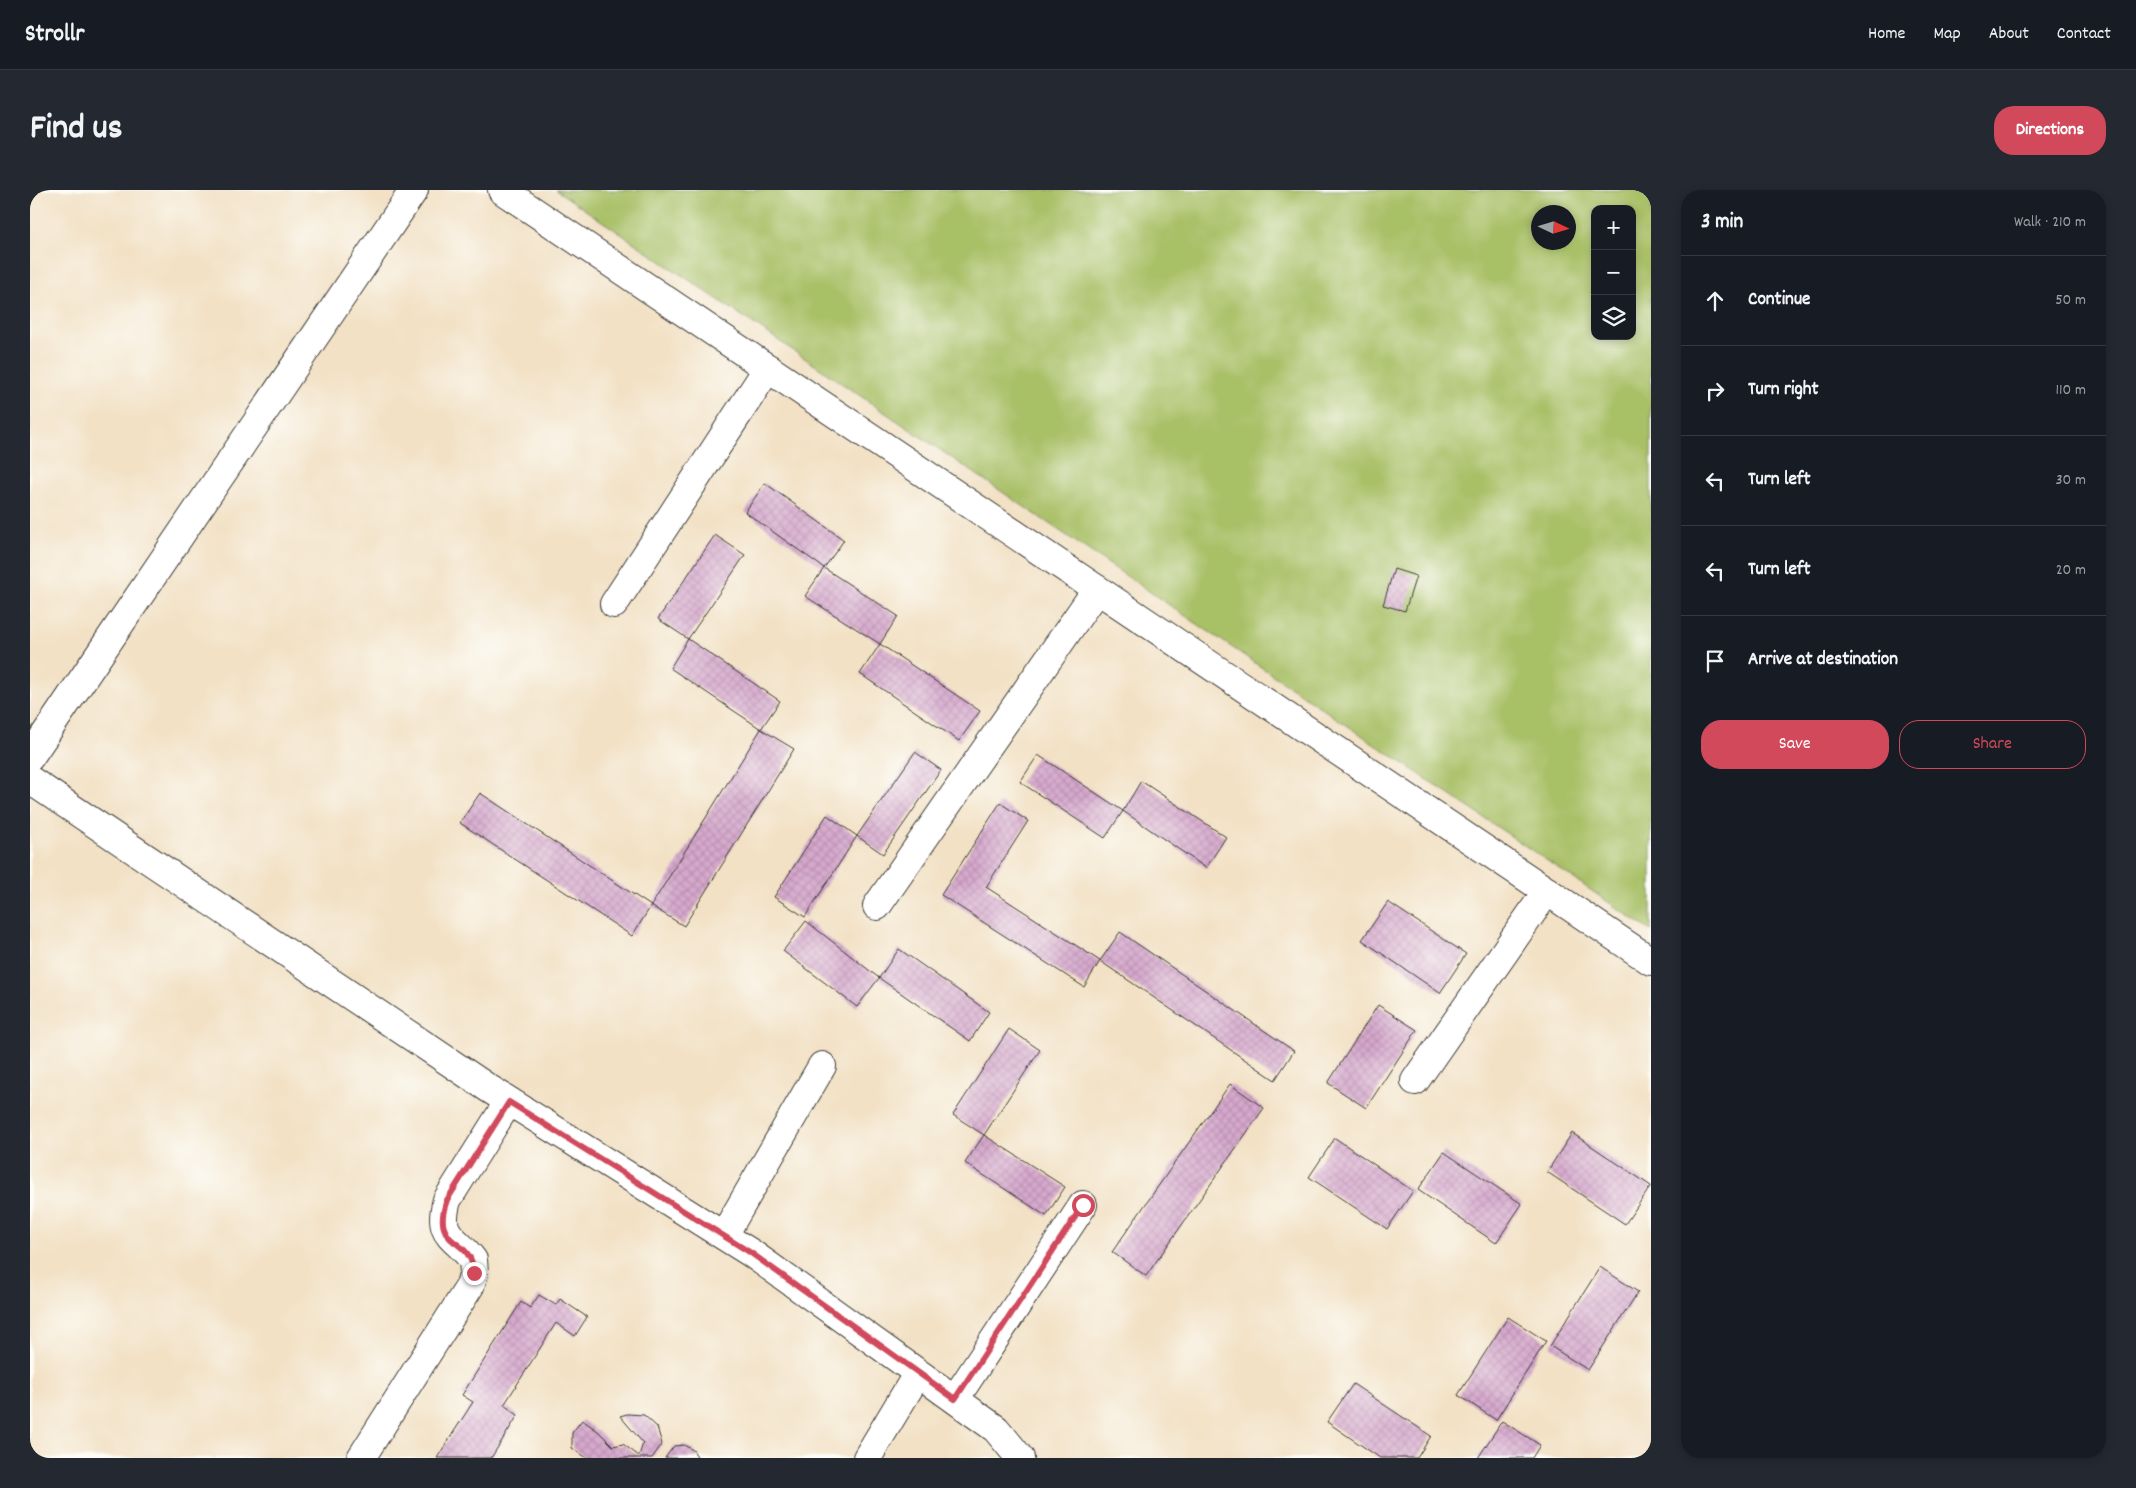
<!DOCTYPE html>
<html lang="en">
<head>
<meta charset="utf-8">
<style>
  :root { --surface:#171b24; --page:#242831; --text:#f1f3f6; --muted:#9ea1a6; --line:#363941; --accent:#d1495b }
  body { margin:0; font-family:Dekko,sans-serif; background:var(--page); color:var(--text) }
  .controls { position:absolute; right:15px; top:15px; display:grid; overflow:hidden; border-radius:10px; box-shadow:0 2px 8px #0003 }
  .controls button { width:45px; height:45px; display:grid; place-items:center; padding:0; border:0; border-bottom:1px solid var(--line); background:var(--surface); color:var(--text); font:25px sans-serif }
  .compass { position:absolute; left:1501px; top:15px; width:45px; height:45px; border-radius:50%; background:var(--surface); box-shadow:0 2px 8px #0003; rotate:94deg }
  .stop { position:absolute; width:15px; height:15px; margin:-11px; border:4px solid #d1495b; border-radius:50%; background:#fff }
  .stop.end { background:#d1495b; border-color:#fff; box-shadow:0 1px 5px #0008 }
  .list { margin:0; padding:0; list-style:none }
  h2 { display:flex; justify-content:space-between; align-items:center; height:65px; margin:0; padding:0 20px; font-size:21px }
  h2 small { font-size:16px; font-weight:400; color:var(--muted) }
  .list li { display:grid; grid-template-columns:32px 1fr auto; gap:15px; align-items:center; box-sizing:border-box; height:90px; padding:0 20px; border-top:1px solid var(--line) }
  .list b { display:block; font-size:19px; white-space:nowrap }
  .list em { font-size:16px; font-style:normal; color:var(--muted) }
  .actions { display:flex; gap:10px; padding:15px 20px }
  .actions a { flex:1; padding:11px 0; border:1px solid var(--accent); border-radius:20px; text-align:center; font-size:18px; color:var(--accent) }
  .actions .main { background:var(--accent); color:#fff }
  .icon { flex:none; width:28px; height:28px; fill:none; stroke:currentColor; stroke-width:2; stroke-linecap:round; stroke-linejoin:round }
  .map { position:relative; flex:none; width:1621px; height:1268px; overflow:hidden; border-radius:20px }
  header { display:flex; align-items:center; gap:30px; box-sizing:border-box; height:70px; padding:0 25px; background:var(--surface); border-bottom:1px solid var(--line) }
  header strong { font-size:24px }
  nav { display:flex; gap:28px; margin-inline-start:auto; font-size:18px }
  .intro { display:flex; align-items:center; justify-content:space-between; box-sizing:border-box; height:120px; padding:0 30px }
  h1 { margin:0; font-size:35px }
  .button { padding:12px 22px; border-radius:20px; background:var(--accent); color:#fff; font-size:18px; font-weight:700 }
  main { display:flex; gap:30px; padding:0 30px }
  aside { flex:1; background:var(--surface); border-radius:20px; box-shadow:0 2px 8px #0003 }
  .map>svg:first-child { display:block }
</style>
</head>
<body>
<header>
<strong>Strollr</strong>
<nav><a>Home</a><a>Map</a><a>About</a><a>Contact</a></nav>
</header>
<div class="intro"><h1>Find us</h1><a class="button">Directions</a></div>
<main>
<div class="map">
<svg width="1621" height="1268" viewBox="0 0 1621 1268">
  <defs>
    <pattern id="building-cross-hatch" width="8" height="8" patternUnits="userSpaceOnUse" patternTransform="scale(1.25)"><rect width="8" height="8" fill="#d6a8cd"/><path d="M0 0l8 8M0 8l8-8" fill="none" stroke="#b790af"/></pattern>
  </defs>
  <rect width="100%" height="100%" fill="#fdfcf7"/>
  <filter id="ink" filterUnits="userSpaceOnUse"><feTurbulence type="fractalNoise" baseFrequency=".02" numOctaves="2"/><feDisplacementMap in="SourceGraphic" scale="10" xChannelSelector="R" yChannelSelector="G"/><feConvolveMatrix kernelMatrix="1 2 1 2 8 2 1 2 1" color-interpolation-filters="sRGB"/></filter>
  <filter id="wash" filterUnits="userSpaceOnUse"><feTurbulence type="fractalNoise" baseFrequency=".0096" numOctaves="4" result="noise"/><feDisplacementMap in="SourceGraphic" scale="20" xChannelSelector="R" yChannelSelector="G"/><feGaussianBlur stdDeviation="1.12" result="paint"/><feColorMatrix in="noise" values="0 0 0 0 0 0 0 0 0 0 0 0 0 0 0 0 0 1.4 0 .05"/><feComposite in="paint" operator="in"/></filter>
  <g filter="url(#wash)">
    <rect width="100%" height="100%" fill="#f2e1c5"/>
    <path fill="#a8c066" stroke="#626e41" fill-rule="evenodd" d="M526,0H1621V741ZM1565,19H1602V146H1565ZM1508,22H1538V52H1508Z"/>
    <g id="blocks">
      <path fill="url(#building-cross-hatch)" d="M735,293L814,350L794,378L715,322Z
        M685,345L715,365L658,449L750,511L731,539L640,478L658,449L628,429Z
        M794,378L868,426L850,454L950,521L929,551L830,484L850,454L775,406Z
        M1364,379L1386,386L1375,421L1353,415Z
        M731,539L764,559L654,736L621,716L602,746L430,633L450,603L621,716Z
        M885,562L911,580L853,664L827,646L775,727L744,707L797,625L827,646Z
        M1008,565L1093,621L1075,648L990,592Z
        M1111,591L1196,647L1176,678L1093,621Z
        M970,613L998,631L956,697L1070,771L1054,797L911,705Z
        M1358,712L1436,764L1410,803L1332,750Z
        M776,731L849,788L827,817L753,761Z
        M1090,742L1264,861L1245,890L1070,771Z
        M869,759L959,822L940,851L849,788Z
        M1348,815L1387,840L1336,918L1298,893Z
        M979,839L1010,860L954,945L923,925Z
        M1200,894L1234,918L1116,1086L1082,1062Z
        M1542,943L1621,996L1595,1034L1517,982Z
        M954,945L1035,997L1016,1026L935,973Z
        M1305,948L1383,1001L1357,1039L1279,987Z
        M1414,962L1492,1014L1466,1053L1388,1000Z
        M1570,1077L1608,1102L1558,1180L1520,1156Z
        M509,1105L526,1115L530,1109L557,1127L545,1146L526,1133L474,1215L488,1225L461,1268H407L443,1212L432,1205L491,1112L500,1118Z
        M1478,1127L1516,1151L1466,1230L1428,1205Z
        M1323,1194L1401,1246L1387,1268H1350L1297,1232Z
        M597,1224L614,1225L627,1237L632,1254L622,1268H557L542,1258V1243L552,1230L568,1241L583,1256L593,1254L609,1266L613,1253L590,1226Z
        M1472,1231L1510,1255L1502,1268H1448Z
        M654,1255L663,1260L668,1268H635L644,1256Z"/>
    </g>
  </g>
  <g filter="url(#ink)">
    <use href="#blocks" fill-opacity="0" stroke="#3c3a35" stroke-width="1"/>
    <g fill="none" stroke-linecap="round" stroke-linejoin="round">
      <g stroke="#3c3a35" stroke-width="30">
        <path id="minor" d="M584,414L738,178
          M0,567L384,0
          M0,590L458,898L721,1063L966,1239L990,1268
          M847,716L1067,399
          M1385,891L1517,701
          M694,1045L792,876
          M925,1209L1053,1015
          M331,1268L440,1096L444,1083L443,1070C423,1044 407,1047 417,1010L479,911
          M837,1268L888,1183"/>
      </g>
      <g stroke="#3c3a35" stroke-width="30">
        <path id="tertiary" d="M472,0L1621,771"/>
      </g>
      <use href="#minor" stroke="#fff" stroke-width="28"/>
      <use href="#tertiary" stroke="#fff" stroke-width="28"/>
    </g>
  </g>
  <g fill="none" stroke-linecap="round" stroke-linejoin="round" filter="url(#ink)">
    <path stroke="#d1495b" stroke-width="6" d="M444,1083C441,1053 420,1057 414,1038C411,1029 414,1018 417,1010L479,912L721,1063L925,1209L1053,1015"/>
  </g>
</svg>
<div class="controls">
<button>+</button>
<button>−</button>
<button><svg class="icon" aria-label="layers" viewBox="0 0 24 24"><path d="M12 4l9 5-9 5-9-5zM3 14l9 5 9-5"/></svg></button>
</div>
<svg class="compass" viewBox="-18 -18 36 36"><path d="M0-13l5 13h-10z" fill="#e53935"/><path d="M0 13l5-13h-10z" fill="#9ea1a6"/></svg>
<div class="stop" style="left:1053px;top:1015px"></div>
<div class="stop end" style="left:444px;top:1083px"></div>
</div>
<aside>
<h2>3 min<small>Walk · 210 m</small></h2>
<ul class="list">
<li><svg class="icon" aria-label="ahead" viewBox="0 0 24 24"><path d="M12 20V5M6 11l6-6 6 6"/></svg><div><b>Continue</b></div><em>50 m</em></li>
<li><svg class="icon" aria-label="right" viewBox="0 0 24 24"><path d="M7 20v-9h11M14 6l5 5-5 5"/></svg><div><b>Turn right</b></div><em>110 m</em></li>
<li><svg class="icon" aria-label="left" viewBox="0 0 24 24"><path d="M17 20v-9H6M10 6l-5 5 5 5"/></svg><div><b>Turn left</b></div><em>30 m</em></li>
<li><svg class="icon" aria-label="left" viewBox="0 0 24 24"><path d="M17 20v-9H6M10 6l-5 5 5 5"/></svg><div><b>Turn left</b></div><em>20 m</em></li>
<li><svg class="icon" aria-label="arrive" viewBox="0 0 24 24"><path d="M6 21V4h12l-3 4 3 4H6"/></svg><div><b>Arrive at destination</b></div></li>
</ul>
<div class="actions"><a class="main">Save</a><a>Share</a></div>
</aside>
</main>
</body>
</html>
